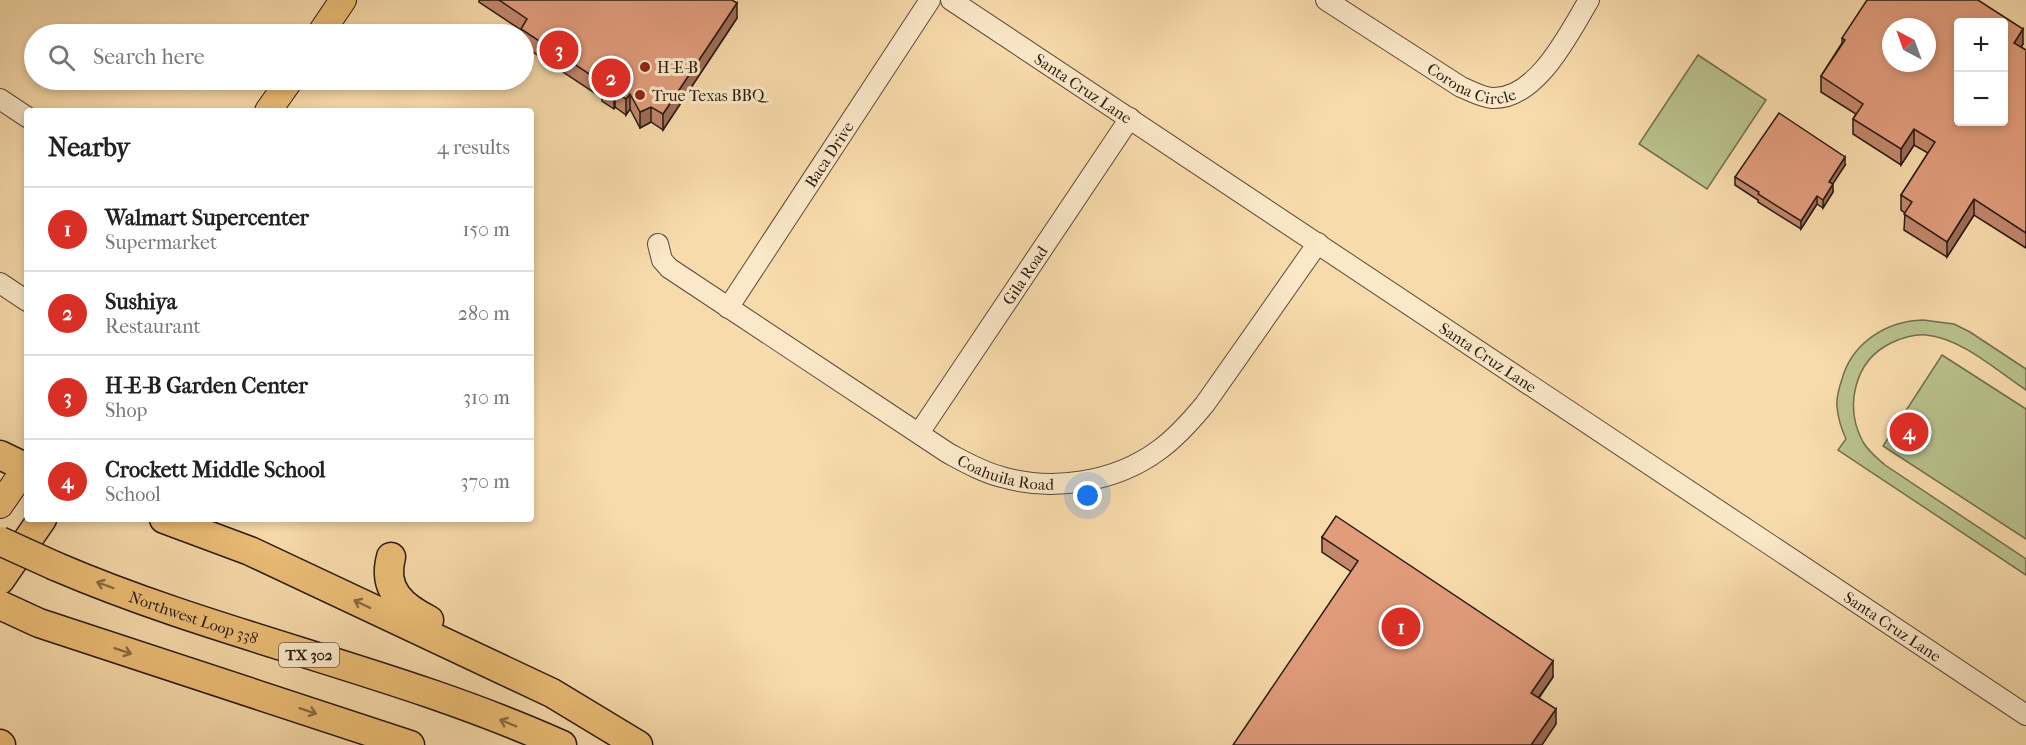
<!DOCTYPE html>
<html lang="en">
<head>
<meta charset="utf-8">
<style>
  :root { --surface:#fff; --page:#f6f6f6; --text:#222; --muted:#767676; --line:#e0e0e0; --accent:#d93025 }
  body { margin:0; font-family:"IM FELL French Canon",serif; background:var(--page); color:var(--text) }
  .controls { position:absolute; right:18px; top:18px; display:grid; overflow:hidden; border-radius:6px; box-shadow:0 3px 9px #0003 }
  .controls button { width:54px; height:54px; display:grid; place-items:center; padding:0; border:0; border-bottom:2px solid var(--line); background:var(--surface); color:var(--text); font:30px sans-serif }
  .compass { position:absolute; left:1882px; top:18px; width:54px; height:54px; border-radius:50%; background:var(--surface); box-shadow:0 3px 9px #0003; rotate:319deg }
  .you { position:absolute; left:1088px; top:496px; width:21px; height:21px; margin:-15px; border:4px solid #fff; border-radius:50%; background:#1a73e8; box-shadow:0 0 0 9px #1a73e833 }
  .badge { display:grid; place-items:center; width:39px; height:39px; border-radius:50%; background:var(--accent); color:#fff; font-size:20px; font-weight:700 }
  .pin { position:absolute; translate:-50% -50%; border:3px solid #fff; box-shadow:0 2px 6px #0006 }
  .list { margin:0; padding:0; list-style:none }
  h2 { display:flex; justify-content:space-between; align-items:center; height:78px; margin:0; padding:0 24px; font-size:26px }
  h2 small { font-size:20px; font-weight:400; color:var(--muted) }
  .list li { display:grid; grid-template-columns:39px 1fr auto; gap:18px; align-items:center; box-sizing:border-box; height:84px; padding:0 24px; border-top:2px solid var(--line) }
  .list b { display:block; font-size:22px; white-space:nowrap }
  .list p { margin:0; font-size:20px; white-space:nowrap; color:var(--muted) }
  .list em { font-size:20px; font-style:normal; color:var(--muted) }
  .icon { flex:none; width:33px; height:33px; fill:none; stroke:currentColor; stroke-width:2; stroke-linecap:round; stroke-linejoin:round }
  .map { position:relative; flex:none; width:2026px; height:745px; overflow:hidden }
  .search { position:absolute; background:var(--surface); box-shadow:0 3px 9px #0003; left:24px; top:24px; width:510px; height:66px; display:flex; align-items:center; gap:15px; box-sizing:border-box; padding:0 21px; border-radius:33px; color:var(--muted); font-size:22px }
  .panel { position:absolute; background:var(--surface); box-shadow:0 3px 9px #0003; left:24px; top:108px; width:510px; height:414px; border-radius:6px }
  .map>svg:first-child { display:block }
</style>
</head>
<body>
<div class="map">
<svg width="2026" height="745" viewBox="0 0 2026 745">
  <rect width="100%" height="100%" fill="#f8dbab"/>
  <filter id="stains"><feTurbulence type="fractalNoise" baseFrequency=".00333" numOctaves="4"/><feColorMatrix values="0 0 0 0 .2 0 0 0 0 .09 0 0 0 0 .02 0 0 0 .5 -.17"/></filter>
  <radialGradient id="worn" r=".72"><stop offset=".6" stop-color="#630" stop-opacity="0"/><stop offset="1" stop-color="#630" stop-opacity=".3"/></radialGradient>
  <path fill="#b9c18c" stroke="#716d4e" stroke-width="1.5" d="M1698,55L1766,100L1707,189L1639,144Z
    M1923,320L1954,324L1970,332L2026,369V390C1997,371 1961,338 1926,335C1914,334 1902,338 1891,343C1854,361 1844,407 1863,442C1869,452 1877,458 1885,465L2026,559V575L1838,450L1846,439C1841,428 1838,418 1837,407C1836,398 1839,388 1842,379C1852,343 1886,321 1923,320Z
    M1942,355L2026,409V539L1883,446Z"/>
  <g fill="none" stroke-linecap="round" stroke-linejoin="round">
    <g stroke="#5d4a37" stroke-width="22">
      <g id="minor">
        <path id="s1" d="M951,0L2026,715"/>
        <path id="s2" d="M1326,0L1461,87C1471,91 1481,97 1492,98C1537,100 1569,33 1589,0"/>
        <path d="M0,99L27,117"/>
        <path id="s3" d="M658,244L662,260L669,268L948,453C965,462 982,472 1002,477C1053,492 1116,482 1159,450C1177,437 1191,421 1205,404L1318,243"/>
        <path d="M0,283L27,301"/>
        <path id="s4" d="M728,308L930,0"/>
        <path id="s5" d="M919,433L1130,118"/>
      </g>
    </g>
    <g stroke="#291910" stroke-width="28">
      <path id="major" d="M320,34L343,0
        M268,111L290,80
        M0,505L27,466"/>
    </g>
    <g stroke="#291910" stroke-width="31">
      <g id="highway">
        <path d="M0,455L27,468"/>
        <path d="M164,519L250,551L552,693L638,745"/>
        <path d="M391,557C382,590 403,607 429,620"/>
        <path id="s6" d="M55,566C220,637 398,671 562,745"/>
        <path d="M0,580L42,519"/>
        <path d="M0,605L39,623L410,745"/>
        <path d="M0,744L1,745"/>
      </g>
    </g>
    <use href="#minor" stroke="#fae8c8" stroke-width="20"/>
    <use href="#major" stroke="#ecbe76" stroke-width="26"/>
    <use href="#highway" stroke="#ecbe76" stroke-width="28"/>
    <g stroke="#291910" stroke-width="31" stroke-linecap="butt">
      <path id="highway-bridge" d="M0,541L55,566"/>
    </g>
    <use href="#highway-bridge" stroke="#ecbe76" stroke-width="28"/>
  </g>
  <path fill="#c2866b" stroke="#291910" stroke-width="1.5" d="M479,0H732L737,18L663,130L651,122L640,128L630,109L626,115L615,107L614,109L602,101V98L524,46V34H521V30L479,2Z
    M1842,38L2023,44L2021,47L2026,50V248L1974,215L1947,257L1904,230L1905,213L1901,210V195L1928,153L1914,145L1901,165L1853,134V119L1856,114L1821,92V76L1842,43Z
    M1845,165L1832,184L1833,192L1823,208L1817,204L1801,229L1758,202V200L1735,185V177Z
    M1322,537L1553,677L1539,698L1556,724L1350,571L1322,552Z"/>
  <path fill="#9e6d57" stroke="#291910" stroke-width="1.5" d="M737,3V18L663,130V114Z
    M2023,29V44L2014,58V43Z
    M615,92V107L614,109V94Z
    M630,94V109L626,115V99Z
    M651,107V122L640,128V112Z
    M1914,129V145L1901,165V149Z
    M1845,157V165L1829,190V182Z
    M1833,184V192L1823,208V200Z
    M1817,196V204L1801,229V221Z
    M1974,199V215L1947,257V242Z
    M1553,661V677L1531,708V693Z
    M1556,709V724L1542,745H1531Z"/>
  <path fill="#e19c7c" stroke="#291910" stroke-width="1.5" fill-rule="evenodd" d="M499,0H732L737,3L663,114L651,107L640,112L630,94L626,99L615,92L614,94L602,85L603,83L521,29L527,19Z
    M1867,0H1978L2023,29L2014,43L2026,50V233L1974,199L1947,242L1904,214L1912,202L1901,195L1935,142L1914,129L1901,149L1853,119L1863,104L1821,76L1845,40L1842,38ZM1959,22H2004V122H1959ZM1891,27H1927V63H1891Z
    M1779,113L1845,157L1829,182L1833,184L1823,200L1817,196L1801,221L1758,194L1759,192L1735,177Z
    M1336,516L1553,661L1531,693L1556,709L1531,745H1233L1358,561L1322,537Z"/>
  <defs><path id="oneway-shaft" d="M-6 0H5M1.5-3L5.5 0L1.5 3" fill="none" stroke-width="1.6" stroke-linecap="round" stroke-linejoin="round" transform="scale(1.5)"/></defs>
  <g stroke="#8a6c43">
    <use href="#oneway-shaft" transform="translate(105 585) rotate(-160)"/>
    <use href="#oneway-shaft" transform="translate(362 604) rotate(-155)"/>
    <use href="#oneway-shaft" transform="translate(123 651) rotate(19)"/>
    <use href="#oneway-shaft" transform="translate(308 711) rotate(18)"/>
    <use href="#oneway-shaft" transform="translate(508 723) rotate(-158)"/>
  </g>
  <g fill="#8f2418" stroke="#fae8c8" stroke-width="2">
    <circle cx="645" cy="67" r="6"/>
    <circle cx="640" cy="95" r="6"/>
  </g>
  <g text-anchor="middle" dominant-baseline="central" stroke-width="6" stroke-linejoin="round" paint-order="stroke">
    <rect fill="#fae8c8" stroke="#685747" stroke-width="1.5" x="279" y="643" width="60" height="24" rx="4.5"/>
    <g font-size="15" font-weight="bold" fill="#291910">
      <text x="309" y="655">TX 302</text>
    </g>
    <g font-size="16" fill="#291910" stroke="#fae8c8" text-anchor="start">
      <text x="657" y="67">H-E-B</text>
      <text x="652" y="95">True Texas BBQ</text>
    </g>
    <g font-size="16" fill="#291910" stroke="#fae8c8">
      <text stroke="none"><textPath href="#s2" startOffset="170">Corona Circle</textPath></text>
      <text stroke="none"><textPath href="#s1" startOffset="159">Santa Cruz Lane</textPath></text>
      <text stroke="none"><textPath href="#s4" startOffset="184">Baca Drive</textPath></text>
      <text stroke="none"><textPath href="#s5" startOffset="190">Gila Road</textPath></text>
      <text stroke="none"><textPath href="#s1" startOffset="645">Santa Cruz Lane</textPath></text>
      <text stroke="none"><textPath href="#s3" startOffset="424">Coahuila Road</textPath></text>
      <text stroke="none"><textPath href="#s6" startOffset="148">Northwest Loop 338</textPath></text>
      <text stroke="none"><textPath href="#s1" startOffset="1131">Santa Cruz Lane</textPath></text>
    </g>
  </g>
  <rect width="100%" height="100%" filter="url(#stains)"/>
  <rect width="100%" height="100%" fill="url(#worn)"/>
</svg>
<div class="controls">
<button>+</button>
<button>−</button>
</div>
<svg class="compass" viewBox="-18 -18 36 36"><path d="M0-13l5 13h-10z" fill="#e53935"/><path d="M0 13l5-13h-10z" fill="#767676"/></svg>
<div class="you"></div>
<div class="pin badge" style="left:1401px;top:627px">1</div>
<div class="pin badge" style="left:611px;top:78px">2</div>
<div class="pin badge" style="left:559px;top:50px">3</div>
<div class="pin badge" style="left:1909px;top:432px">4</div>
<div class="search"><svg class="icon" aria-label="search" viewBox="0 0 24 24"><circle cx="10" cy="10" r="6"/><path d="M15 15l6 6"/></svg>Search here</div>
<section class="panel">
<h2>Nearby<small>4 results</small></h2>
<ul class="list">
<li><span class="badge">1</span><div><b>Walmart Supercenter</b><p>Supermarket</p></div><em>150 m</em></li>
<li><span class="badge">2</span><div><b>Sushiya</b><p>Restaurant</p></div><em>280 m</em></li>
<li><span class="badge">3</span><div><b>H-E-B Garden Center</b><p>Shop</p></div><em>310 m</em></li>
<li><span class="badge">4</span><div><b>Crockett Middle School</b><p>School</p></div><em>370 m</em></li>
</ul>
</section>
</div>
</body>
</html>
